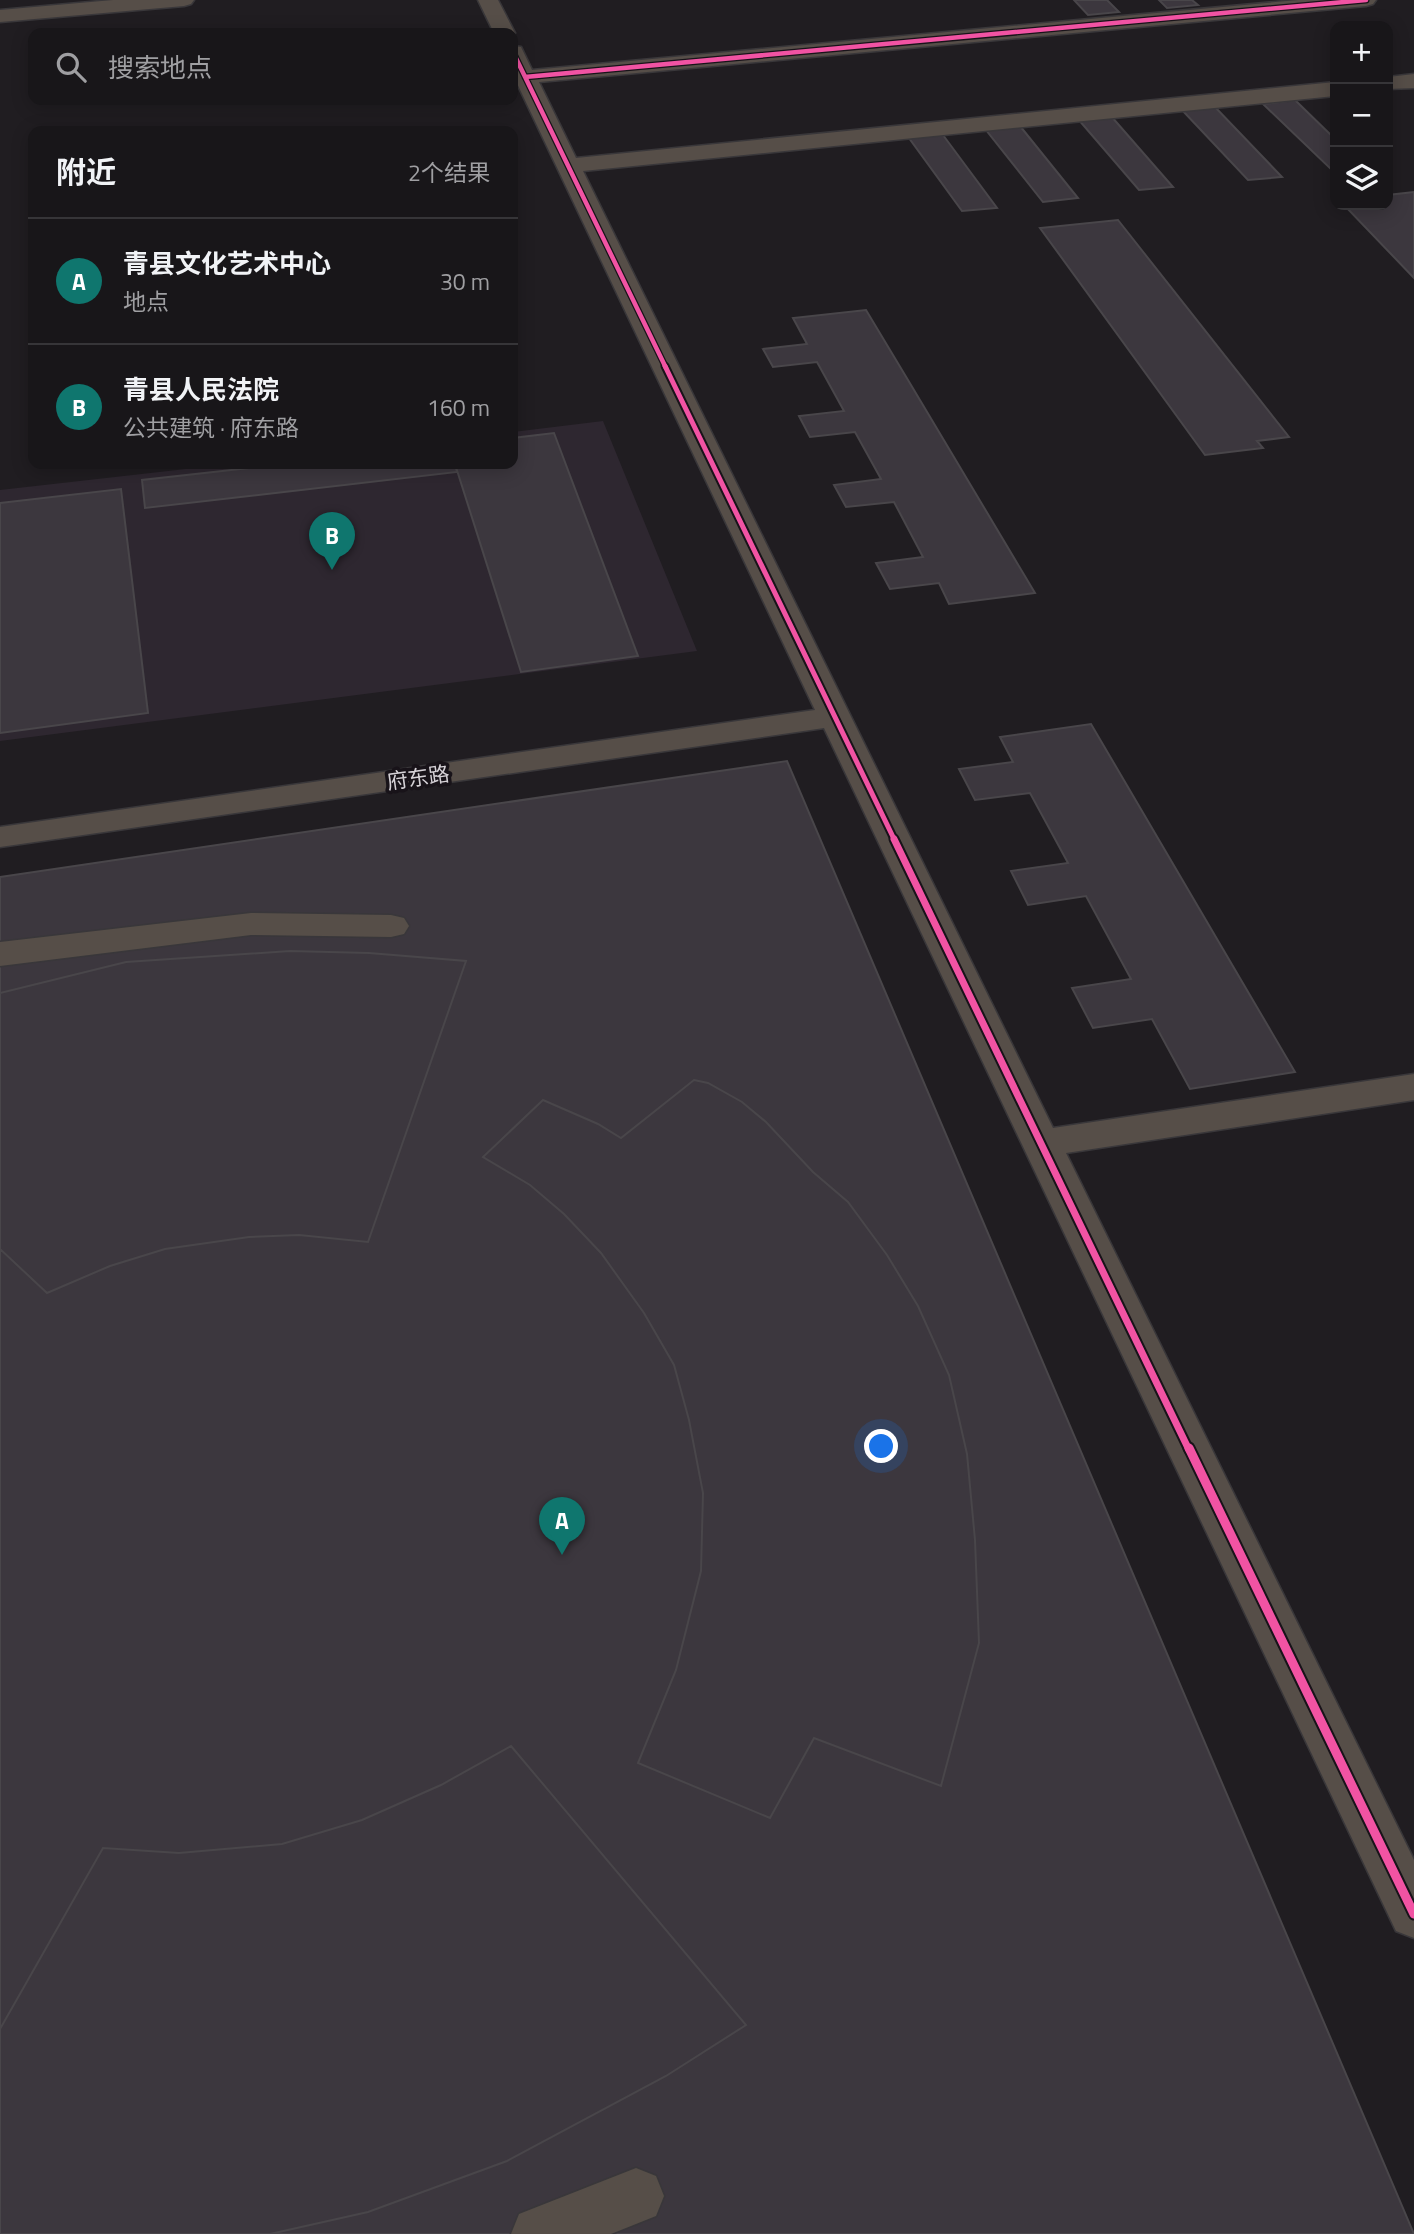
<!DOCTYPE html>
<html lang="zh">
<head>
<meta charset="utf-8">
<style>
  :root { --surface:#181619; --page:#211f22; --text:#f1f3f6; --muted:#9f9fa2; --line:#363538; --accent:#0f766e }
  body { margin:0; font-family:"Titillium Web","Noto Sans SC",sans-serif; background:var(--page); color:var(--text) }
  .controls { position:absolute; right:21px; top:21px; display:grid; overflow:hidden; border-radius:14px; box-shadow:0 4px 18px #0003 }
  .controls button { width:63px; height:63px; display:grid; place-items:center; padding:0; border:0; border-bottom:2px solid var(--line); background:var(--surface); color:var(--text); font:35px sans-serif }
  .you { position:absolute; left:882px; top:1447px; width:24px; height:24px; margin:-18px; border:5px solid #fff; border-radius:50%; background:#1a73e8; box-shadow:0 0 0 10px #1a73e833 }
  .badge { display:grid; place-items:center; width:46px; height:46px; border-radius:50%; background:var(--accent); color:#fff; font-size:23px; font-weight:700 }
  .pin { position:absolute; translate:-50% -58px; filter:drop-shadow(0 2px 4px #0008) }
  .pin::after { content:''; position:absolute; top:37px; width:24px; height:21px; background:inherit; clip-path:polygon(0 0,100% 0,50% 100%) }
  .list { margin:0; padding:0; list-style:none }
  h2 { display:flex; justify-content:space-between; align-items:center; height:91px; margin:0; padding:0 28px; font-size:30px }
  h2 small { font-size:23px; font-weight:400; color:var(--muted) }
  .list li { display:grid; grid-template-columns:46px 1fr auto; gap:21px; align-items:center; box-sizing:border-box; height:126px; padding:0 28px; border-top:2px solid var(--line) }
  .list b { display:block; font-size:26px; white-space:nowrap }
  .list p { margin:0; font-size:23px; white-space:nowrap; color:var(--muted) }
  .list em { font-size:23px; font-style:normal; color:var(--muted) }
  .icon { flex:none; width:38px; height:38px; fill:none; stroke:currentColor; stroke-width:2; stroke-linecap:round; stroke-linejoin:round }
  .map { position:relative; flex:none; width:1414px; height:2234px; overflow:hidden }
  .search { position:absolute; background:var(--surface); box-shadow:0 4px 18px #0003; left:28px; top:28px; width:490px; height:77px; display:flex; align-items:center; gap:18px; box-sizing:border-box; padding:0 24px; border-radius:14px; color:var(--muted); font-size:26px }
  .panel { position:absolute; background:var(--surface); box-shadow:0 4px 18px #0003; left:28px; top:126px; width:490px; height:343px; border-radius:14px }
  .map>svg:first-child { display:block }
</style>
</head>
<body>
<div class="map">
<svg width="1414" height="2234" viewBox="0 0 1414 2234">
  <rect width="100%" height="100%" fill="#201d21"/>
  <path fill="#2e2730" d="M603,421L697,651L0,741V490L230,464H513V432Z"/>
  <path fill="#3c373e" stroke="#49464a" stroke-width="2" d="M1074,0H1107L1119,12L1088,15Z
    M1159,0H1192L1198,5L1167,8Z
    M1295,100L1335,139V173L1263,104Z
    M1215,107L1282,177L1248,180L1182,110Z
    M1111,116L1173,187L1139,190L1078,119Z
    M1020,126L1078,198L1043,202L986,130Z
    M943,135L997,208L962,211L909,138Z
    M1414,192V278L1344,205H1388V195Z
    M1118,220L1289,437L1257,441L1263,448L1205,455L1040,228Z
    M866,310L911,385L1035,593L949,604L939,583L890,589L876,563L923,557L894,502L846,507L834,485L881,479L855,432L810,437L799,416L844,411L817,362L773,367L763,349L807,344L793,318Z
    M554,433L638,656L521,672L455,464H513V438Z
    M286,464H455L457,472L145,508L142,480Z
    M121,489L148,713L0,733V503Z
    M1091,724L1295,1072L1190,1089L1152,1019L1093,1028L1072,988L1131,979L1086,896L1028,905L1011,871L1068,863L1030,793L975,800L959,769L1013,762L1000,737Z
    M787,761L1414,2234H0V877Z
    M290,951L369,953L466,961L368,1242L299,1235L249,1237L165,1249L110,1266L47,1293L0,1249V993L126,962Z
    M694,1080L708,1083L742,1102L766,1122L813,1172L848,1202L887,1255L918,1306L949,1375L967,1454L975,1540L979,1643L941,1786L814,1738L770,1818L638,1763L676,1670L701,1571L703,1493L689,1420L674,1365L644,1313L601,1253L564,1214L530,1185L483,1157L543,1100L598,1124L621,1138Z
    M511,1746L746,2025L666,2076L507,2161L368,2212L270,2234H0V2029L103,1848L179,1853L282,1844L362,1820L441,1785Z"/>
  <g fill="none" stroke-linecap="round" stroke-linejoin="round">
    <g stroke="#39373a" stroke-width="3">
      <path id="minor" d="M113,0H194L191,4L184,6L0,22V10Z
        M478,0H498L515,33L513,36V33H494Z
        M1298,0H1376L1373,4L1366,6L539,82L576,158L1335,82V96L583,171L1053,1128L1414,1074V1100L1066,1153L1414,1860V1938L1396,1931L824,728L0,847V827L815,710L514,77L513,46L521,47L532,70Z
        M1414,74V88L1388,89V77Z
        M251,913L391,915L404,918L409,926L404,934L391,937L251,935L0,966V942Z
        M636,2168L656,2176L664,2196L656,2216L611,2234H511L519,2214Z"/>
    </g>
    <use href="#minor" fill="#564e48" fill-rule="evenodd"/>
    <g stroke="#181319" stroke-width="7">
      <path id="cycleway-far3" d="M513,52L666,368
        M525,77L1366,0"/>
    </g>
    <g stroke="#181319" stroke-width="9">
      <path id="cycleway-far2" d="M665,366L895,841"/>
    </g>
    <g stroke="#181319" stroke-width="11">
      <path id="cycleway-far1" d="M894,839L1189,1450"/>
    </g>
    <g stroke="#181319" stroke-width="13">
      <path id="cycleway" d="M1189,1448L1414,1914"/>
    </g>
    <use href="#cycleway-far3" stroke="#f153a3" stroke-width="4.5"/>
    <use href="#cycleway-far2" stroke="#f153a3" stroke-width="5"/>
    <use href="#cycleway-far1" stroke="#f153a3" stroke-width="7"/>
    <use href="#cycleway" stroke="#f153a3" stroke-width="9"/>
  </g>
  <g text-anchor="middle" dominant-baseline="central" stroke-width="7" stroke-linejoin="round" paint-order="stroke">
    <g font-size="21" fill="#d6d2d7" stroke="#181319">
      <text transform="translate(418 777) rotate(-8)">府东路</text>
    </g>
  </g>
</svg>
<div class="controls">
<button>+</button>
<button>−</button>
<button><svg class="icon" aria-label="layers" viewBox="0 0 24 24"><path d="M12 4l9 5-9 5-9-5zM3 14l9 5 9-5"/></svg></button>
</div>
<div class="you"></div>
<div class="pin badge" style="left:562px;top:1555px">A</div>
<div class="pin badge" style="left:332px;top:570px">B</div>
<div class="search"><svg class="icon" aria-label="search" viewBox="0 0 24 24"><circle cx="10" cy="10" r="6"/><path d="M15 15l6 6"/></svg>搜索地点</div>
<section class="panel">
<h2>附近<small>2个结果</small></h2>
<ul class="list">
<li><span class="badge">A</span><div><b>青县文化艺术中心</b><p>地点</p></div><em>30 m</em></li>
<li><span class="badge">B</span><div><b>青县人民法院</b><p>公共建筑 · 府东路</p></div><em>160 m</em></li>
</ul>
</section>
</div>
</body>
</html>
